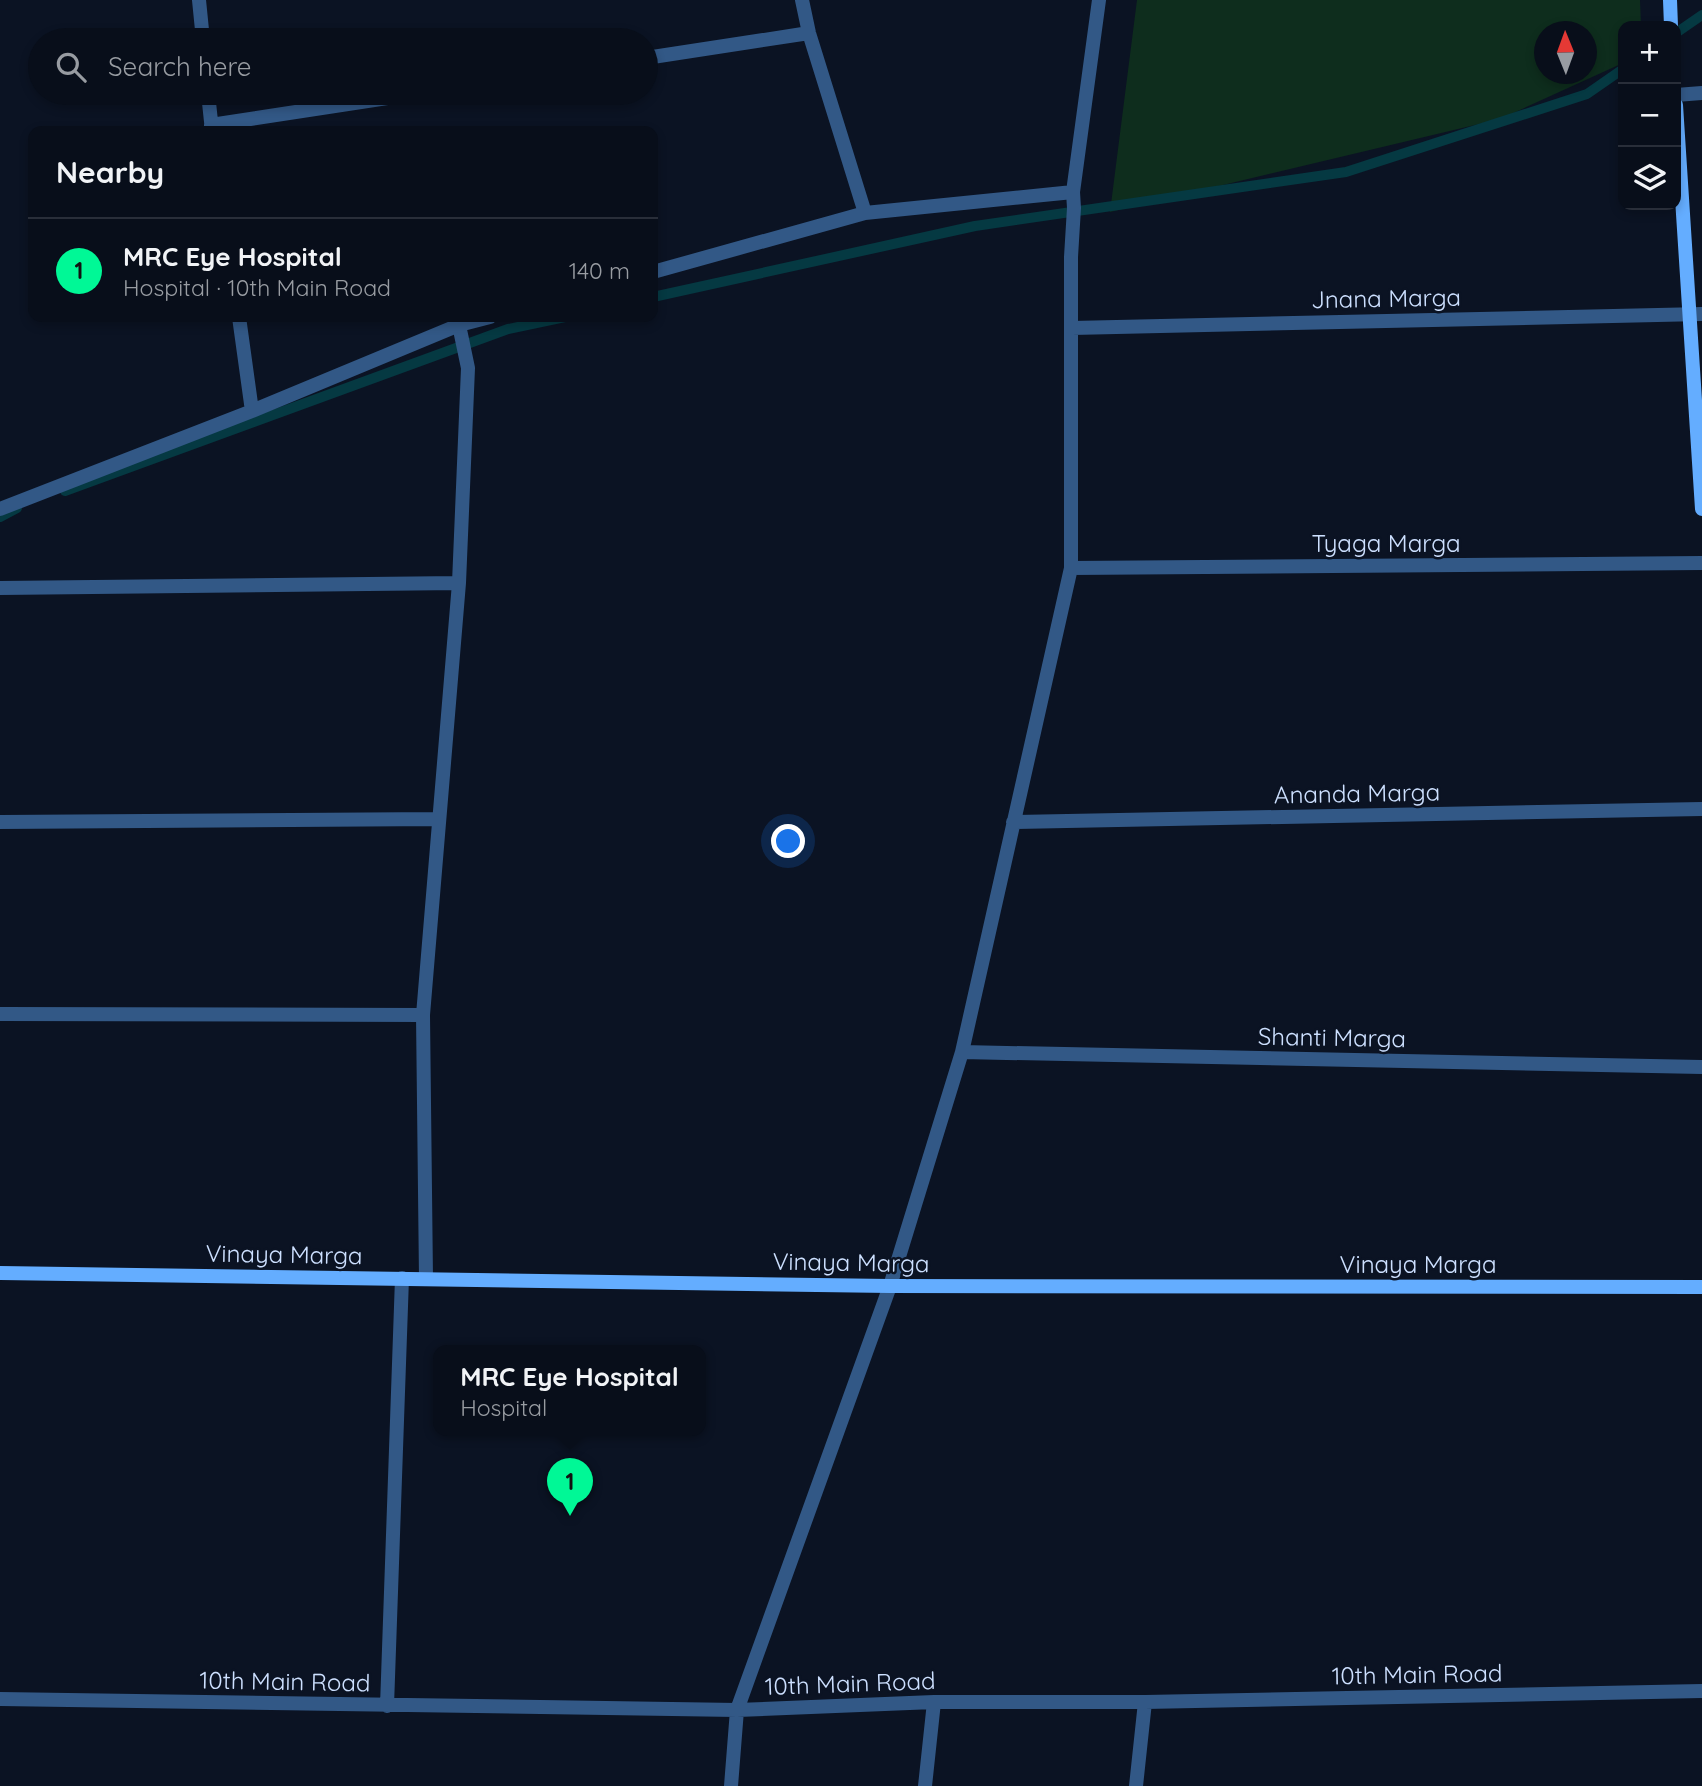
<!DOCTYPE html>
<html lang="en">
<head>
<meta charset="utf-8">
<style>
  :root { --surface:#080e1a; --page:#111723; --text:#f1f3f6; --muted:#989ca2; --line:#292e39; --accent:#00f896 }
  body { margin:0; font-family:Quicksand,sans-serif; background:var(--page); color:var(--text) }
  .controls { position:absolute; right:21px; top:21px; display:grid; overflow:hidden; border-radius:14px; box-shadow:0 4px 10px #0003 }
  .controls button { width:63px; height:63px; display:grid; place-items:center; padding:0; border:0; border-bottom:2px solid var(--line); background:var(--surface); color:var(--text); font:35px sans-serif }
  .compass { position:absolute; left:1534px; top:21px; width:63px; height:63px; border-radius:50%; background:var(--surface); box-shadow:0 4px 10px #0003; rotate:359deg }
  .you { position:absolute; left:789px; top:842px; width:24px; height:24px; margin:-18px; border:5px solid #fff; border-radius:50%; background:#1a73e8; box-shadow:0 0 0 10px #1a73e833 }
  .badge { display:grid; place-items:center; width:46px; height:46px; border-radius:50%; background:var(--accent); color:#111; font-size:23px; font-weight:700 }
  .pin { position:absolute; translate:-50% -58px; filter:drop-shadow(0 2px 4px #0008) }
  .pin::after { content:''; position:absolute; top:37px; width:24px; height:21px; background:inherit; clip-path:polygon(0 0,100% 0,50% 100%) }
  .popup { position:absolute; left:433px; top:1345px; width:273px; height:91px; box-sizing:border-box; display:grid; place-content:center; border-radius:14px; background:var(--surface); filter:drop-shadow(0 2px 5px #0005); font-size:23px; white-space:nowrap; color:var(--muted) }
  .popup b { font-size:26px; color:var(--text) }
  .popup::after { content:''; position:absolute; left:50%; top:100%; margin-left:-14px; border:14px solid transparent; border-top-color:var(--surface) }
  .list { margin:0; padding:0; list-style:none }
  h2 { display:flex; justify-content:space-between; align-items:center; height:91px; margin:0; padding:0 28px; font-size:30px }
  h2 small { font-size:23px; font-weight:400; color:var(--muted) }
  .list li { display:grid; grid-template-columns:46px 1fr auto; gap:21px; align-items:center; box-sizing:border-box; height:105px; padding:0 28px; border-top:2px solid var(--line) }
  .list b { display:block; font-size:26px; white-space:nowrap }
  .list p { margin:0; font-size:23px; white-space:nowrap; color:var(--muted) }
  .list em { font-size:23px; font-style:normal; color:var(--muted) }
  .icon { flex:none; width:38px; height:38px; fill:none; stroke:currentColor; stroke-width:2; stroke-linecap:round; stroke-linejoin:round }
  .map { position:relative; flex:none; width:1702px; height:1786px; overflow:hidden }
  .search { position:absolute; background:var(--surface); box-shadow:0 4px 10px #0003; left:28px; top:28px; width:630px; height:77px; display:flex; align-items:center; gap:18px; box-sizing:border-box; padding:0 24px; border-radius:38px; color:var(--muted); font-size:26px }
  .panel { position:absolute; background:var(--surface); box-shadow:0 4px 10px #0003; left:28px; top:126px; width:630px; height:196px; border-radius:14px }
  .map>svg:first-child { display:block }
</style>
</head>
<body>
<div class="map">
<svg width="1702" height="1786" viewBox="0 0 1702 1786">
  <rect width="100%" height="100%" fill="#0b1323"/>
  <path fill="#0e2d1d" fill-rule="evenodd" d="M1137,0H1640L1641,26H1623V63L1500,119L1110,212ZM1544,32H1586V74H1544Z"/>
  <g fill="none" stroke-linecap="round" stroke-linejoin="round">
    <path stroke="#053942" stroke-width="10" d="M1676,33L1702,15
      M653,297L975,226L1346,172L1587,94L1623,69
      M65,491L508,329L565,317
      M0,517L17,508"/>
    <path stroke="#325886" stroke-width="14" d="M199,0L203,40
      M802,0L809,33L865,213
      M646,58L809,33
      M208,93L212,131
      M1676,95L1702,93
      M211,125L420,93
      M653,272L865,213L1073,192L1099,0
      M239,317L252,411
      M1072,328L1702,314
      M0,509L252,411L459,325L490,317
      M1071,568L1702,563
      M0,588L459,583
      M0,822L439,819
      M1013,822L1702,809
      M0,1014L423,1015
      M962,1052L1702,1067
      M426,1279L423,1015L459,583L468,368L459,325
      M0,1699L737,1710L934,1702H1145L1702,1691
      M387,1706L402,1278
      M731,1786L737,1710L890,1286L962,1052L1071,568V257L1074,208L1073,192
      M925,1786L934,1702
      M1136,1786L1145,1702"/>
    <path stroke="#64adff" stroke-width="14" d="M1670,0L1671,26
      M1676,105L1702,509
      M0,1273L890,1286L1702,1287"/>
  </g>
  <g text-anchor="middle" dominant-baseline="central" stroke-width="5" stroke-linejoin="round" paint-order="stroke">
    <g font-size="24" fill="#cde0ff" stroke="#0b1323">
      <text transform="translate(1386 298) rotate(-1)">Jnana Marga</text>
      <text x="1386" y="543">Tyaga Marga</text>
      <text transform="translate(1357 793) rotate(-1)">Ananda Marga</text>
      <text transform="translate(1332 1037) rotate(1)">Shanti Marga</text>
      <text transform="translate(284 1254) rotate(1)">Vinaya Marga</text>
      <text transform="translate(851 1262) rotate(1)">Vinaya Marga</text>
      <text x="1418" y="1264">Vinaya Marga</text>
      <text transform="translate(1417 1674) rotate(-1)">10th Main Road</text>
      <text transform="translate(285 1681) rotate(1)">10th Main Road</text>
      <text transform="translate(850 1683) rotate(-2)">10th Main Road</text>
    </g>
  </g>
</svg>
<div class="controls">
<button>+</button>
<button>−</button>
<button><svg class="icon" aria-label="layers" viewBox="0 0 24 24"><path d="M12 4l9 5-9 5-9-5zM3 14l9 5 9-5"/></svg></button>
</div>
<svg class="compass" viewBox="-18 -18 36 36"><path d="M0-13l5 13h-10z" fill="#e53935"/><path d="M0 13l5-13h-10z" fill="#989ca2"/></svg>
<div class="you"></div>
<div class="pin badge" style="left:570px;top:1516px">1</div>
<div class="popup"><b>MRC Eye Hospital</b>Hospital</div>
<div class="search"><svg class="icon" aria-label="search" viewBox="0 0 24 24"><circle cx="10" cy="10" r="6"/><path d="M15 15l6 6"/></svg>Search here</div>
<section class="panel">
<h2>Nearby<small></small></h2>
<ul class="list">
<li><span class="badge">1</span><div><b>MRC Eye Hospital</b><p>Hospital · 10th Main Road</p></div><em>140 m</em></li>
</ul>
</section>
</div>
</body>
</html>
